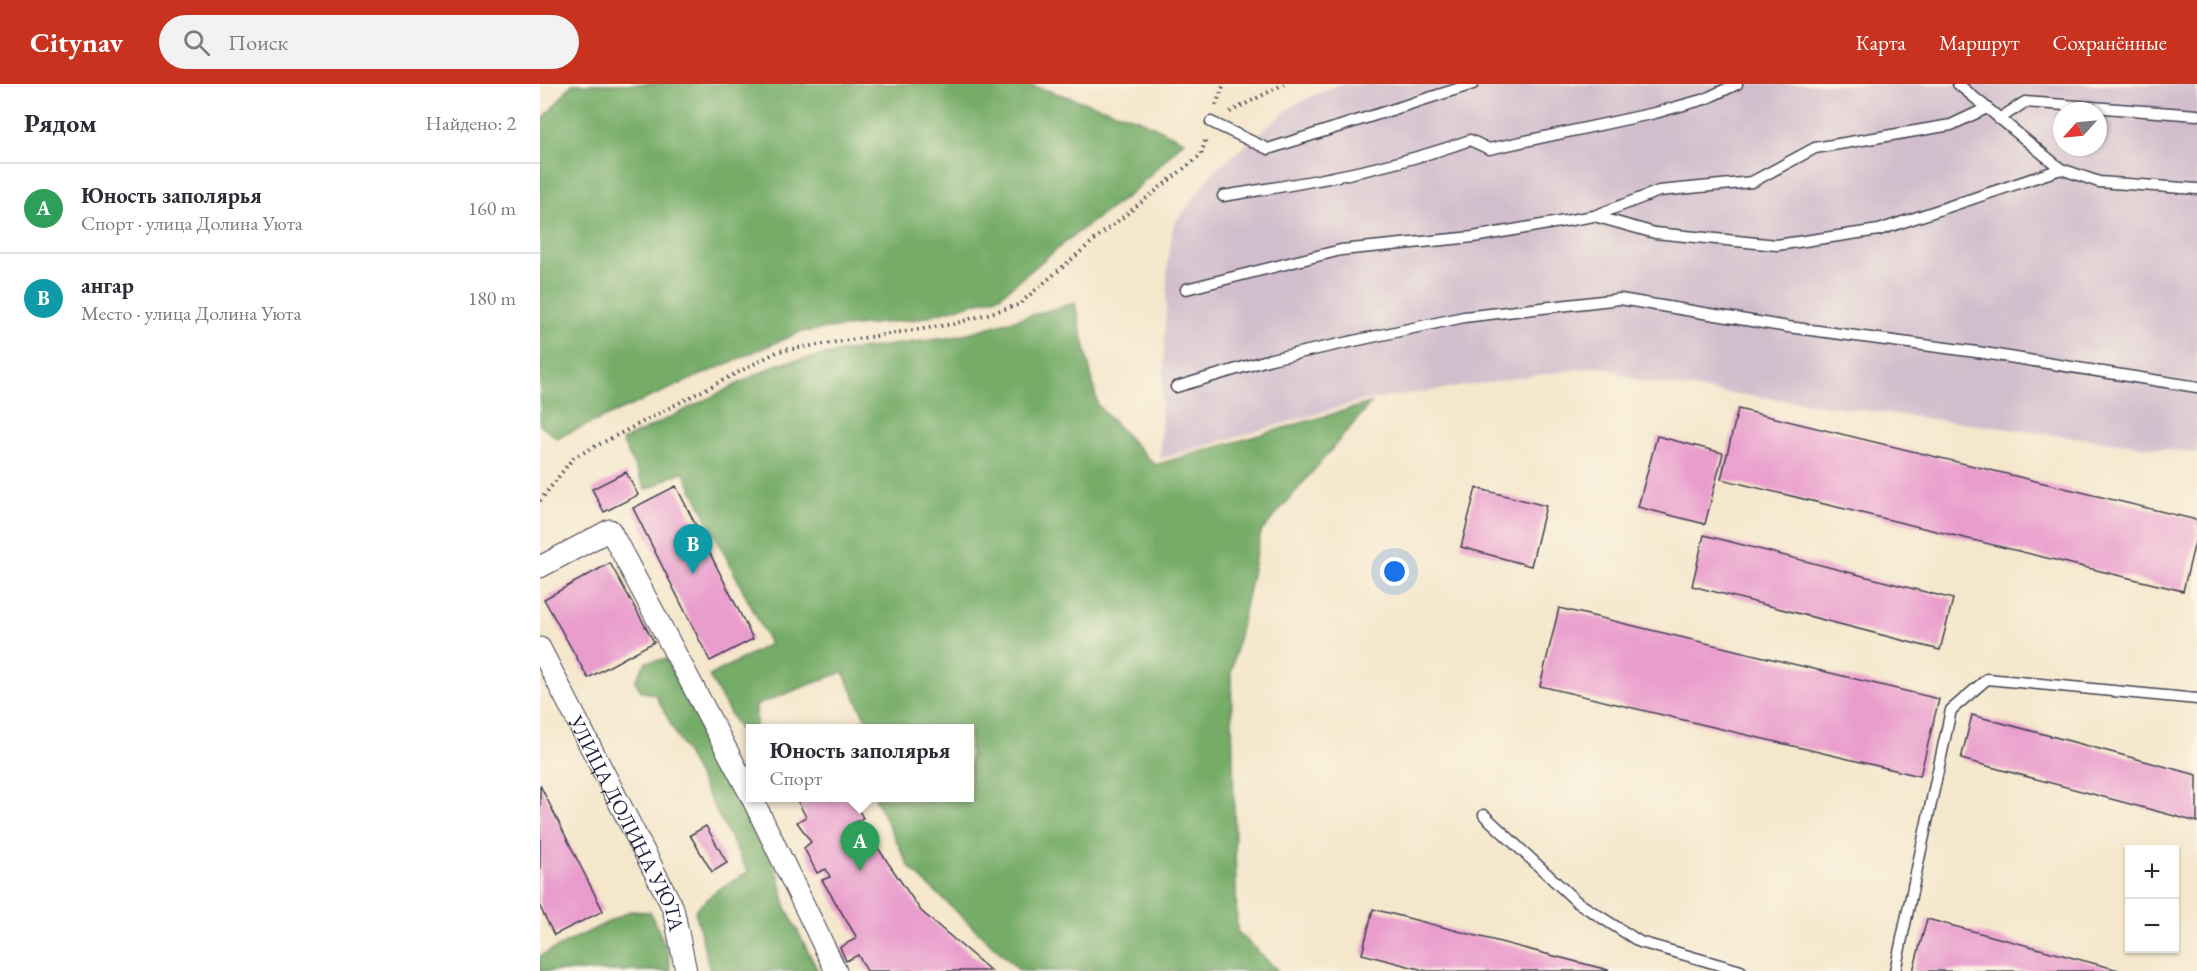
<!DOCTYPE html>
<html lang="ru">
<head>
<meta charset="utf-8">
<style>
  :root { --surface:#fff; --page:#f2f2f3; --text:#2b2b33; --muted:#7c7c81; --line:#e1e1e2; --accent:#c8321e }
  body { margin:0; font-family:"EB Garamond",serif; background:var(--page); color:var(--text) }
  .controls { position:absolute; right:18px; bottom:18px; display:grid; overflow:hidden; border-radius:0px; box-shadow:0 2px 4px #0004 }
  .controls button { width:54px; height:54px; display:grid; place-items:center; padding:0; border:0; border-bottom:2px solid var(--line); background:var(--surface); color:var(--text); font:30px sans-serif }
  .compass { position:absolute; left:1513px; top:18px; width:54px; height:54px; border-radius:50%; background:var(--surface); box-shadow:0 2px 4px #0004; rotate:243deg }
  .you { position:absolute; left:855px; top:488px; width:21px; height:21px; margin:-15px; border:4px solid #fff; border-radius:50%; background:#1a73e8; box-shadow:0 0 0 9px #1a73e833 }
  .badge { display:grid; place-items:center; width:39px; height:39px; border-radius:50%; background:var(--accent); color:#fff; font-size:20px; font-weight:700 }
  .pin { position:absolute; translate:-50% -50px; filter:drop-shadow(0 2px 3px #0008) }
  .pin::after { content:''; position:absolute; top:32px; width:21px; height:18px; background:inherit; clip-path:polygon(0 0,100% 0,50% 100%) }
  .popup { position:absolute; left:206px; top:640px; width:228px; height:78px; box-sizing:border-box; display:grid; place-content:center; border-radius:0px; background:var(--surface); filter:drop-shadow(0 2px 4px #0005); font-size:20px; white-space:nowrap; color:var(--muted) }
  .popup b { font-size:22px; color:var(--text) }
  .popup::after { content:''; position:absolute; left:50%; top:100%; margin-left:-12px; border:12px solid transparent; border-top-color:var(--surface) }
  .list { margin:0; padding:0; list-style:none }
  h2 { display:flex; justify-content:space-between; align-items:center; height:78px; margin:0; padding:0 24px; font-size:26px }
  h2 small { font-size:20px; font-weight:400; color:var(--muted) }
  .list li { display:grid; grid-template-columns:39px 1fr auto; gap:18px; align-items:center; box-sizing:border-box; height:90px; padding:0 24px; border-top:2px solid var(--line) }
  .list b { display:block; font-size:22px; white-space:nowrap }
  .list p { margin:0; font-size:20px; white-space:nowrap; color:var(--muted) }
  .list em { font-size:20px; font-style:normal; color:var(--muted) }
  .icon { flex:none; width:33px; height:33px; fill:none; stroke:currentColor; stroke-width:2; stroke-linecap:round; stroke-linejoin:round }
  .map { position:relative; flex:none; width:1657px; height:887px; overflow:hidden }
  header { display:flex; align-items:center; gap:36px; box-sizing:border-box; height:84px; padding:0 30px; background:var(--accent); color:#fff }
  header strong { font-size:28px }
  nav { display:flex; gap:33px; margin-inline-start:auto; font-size:21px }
  .search { width:420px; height:54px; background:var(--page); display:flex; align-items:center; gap:15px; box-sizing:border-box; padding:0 21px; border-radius:33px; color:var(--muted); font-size:22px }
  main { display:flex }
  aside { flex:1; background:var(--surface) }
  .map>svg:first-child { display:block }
</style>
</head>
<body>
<header>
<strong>Citynav</strong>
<div class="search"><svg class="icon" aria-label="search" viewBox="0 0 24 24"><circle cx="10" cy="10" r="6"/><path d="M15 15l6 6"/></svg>Поиск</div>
<nav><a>Карта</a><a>Маршрут</a><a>Сохранённые</a></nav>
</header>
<main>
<aside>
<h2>Рядом<small>Найдено: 2</small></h2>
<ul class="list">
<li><span class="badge" style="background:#2e9e5b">A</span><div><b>Юность заполярья</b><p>Спорт · улица Долина Уюта</p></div><em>160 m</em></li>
<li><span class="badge" style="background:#0f9aa8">B</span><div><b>ангар</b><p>Место · улица Долина Уюта</p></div><em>180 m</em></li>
</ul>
</aside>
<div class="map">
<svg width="1657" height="887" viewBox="0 0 1657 887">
  <rect width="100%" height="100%" fill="#fcf5e5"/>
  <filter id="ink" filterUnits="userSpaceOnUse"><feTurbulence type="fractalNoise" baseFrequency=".0167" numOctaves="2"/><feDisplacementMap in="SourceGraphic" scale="12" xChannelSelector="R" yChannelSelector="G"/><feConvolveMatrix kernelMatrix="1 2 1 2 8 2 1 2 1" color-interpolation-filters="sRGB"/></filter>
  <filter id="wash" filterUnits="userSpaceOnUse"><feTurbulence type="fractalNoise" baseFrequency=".008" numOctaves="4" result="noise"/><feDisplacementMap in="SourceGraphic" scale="24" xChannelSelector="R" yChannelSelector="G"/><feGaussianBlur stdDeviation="1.35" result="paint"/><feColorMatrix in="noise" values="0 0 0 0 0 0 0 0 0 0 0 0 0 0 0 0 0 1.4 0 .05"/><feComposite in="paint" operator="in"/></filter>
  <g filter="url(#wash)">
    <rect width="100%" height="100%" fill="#f4e7cc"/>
    <path fill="#d1bdcc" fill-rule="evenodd" d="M800,0H1657V369L1103,298L1060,282L821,317L620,375L628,174L634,140L673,88L755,20ZM1522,27H1558V63H1522Z"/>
    <path fill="#75ac68" stroke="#4c6752" stroke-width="1.5" d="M32,0H487L598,35L644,57L593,108L529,155L460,212L377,235L260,248L17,354L0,341V39Z
      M535,219L558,322L615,381L831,319L721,448L691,589L697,847L738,887H480L370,784L335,714H430V644H325L327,638L303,588L216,621V644H210V665L169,592L230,560L143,387L106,406L82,357L238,280L306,267L414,253Z
      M126,575L239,792L246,824L278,887H170L155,826L177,806L208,788L115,610L102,608L95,597L106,578Z
      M90,827L110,828L128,868L131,887H0V872Z"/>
    <g id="blocks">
      <path fill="#e99dcd" d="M1198,325L1657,436V450L1643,507L1181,395Z
        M1117,352L1183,369L1165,440L1098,423Z
        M86,388L98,411L64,428L52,405Z
        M136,402L213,555L170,577L93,424Z
        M936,404L1006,422L991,482L921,463Z
        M1164,451L1413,515L1400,566L1152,502Z
        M70,479L114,558L48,594L4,515Z
        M1019,524L1399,615L1380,692L1000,602Z
        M1432,631L1657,691V738L1421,675Z
        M0,701L63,827L14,851L0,823Z
        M260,714H312L323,734L311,741L326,770L338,764L381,827L451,887H327L318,871L306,877L300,863L317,854L282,796L290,793L286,785L277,789L264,764L271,758L257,738L266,733L257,716Z
        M166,742L187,779L172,788L150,751Z
        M833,825L1068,886L1067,887H887L822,870Z
        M1387,835L1579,886V887H1373Z"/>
    </g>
  </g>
  <g filter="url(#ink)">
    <use href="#blocks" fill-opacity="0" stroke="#424051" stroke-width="1.5"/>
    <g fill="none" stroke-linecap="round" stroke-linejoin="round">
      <g stroke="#424051" stroke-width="13">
        <path id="lane" d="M1418,0L1521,85L1559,98L1657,105
          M1459,35L1485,18L1657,31
          M671,38L728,65L933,0
          M683,112C767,99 850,85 930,56L949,65L1115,29L1165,15L1197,0
          M1054,132L1119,107L1212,98L1275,64L1411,41L1447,24
          M646,205L801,166L933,153L1054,132L1115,149L1237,161L1339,146L1521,85
          M636,303L731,275L924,233L1080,215L1248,243L1444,269L1657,303
          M944,731L1037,818L1100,858L1201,887
          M1355,887L1411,626L1447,595L1657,615"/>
      </g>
      <g stroke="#424051" stroke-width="23">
        <g id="street">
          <path d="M0,483L70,446L210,710"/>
          <path id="s1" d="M0,564L133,824L146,887"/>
          <path d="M212,714L296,887"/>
        </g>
      </g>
      <path stroke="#424051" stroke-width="4" stroke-dasharray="1.5 4.5" stroke-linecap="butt" d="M676,21L684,0
        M690,28L744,0
        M0,417L33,374L239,267L413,240L478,221L559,152L661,71L666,54"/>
      <use href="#lane" stroke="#fff" stroke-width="10"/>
      <use href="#street" stroke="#fff" stroke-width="21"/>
    </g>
  </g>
  <g text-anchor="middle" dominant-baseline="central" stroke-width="5" stroke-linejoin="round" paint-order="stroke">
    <g font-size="21" fill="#22223b" stroke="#fcf5e5">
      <text stroke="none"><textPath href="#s1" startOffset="196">УЛИЦА ДОЛИНА УЮТА</textPath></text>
    </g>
  </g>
</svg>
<div class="controls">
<button>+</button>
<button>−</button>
</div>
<svg class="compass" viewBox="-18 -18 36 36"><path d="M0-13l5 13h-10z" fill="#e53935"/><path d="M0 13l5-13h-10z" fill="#7c7c81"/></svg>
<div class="you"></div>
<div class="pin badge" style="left:320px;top:787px;background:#2e9e5b">A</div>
<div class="popup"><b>Юность заполярья</b>Спорт</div>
<div class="pin badge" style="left:153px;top:490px;background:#0f9aa8">B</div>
</div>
</main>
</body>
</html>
